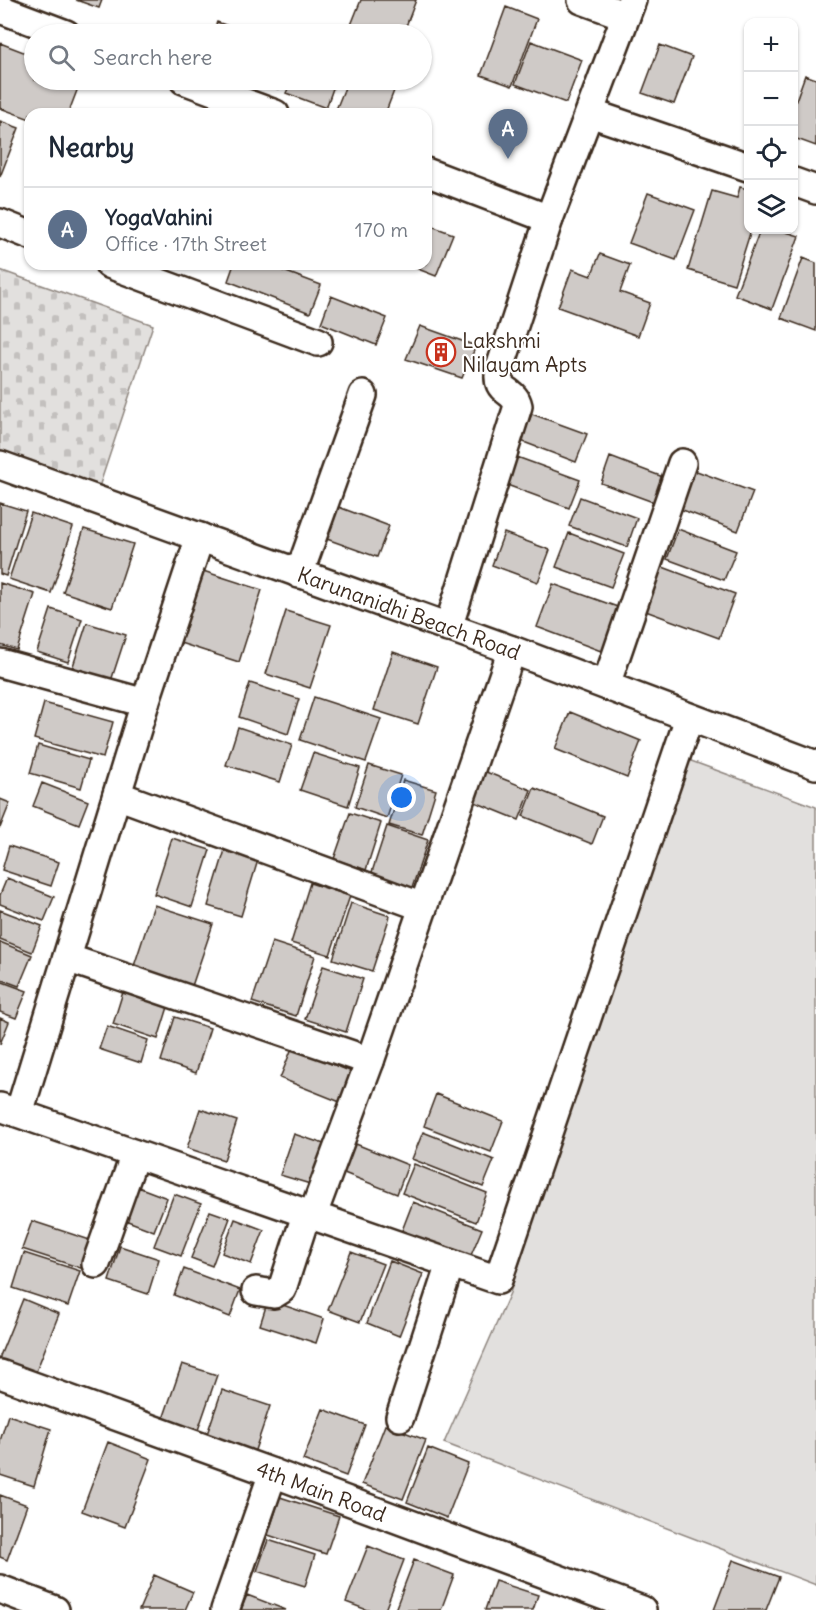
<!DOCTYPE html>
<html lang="en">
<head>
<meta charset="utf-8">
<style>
  :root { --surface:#fff; --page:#f2f2f3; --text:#1f2937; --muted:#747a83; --line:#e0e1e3; --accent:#c8321e }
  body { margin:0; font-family:Delius,sans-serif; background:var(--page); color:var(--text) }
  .controls { position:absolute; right:18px; top:18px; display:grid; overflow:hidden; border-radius:12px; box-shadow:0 2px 4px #0004 }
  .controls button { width:54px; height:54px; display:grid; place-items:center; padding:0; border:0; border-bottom:2px solid var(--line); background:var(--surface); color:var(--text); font:30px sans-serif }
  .you { position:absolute; left:402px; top:798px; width:21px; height:21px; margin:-15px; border:4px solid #fff; border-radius:50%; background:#1a73e8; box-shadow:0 0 0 9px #1a73e833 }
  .badge { display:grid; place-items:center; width:39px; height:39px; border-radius:50%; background:var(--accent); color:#fff; font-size:20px; font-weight:700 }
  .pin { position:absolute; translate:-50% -50px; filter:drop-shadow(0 2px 3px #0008) }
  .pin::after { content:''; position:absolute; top:32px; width:21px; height:18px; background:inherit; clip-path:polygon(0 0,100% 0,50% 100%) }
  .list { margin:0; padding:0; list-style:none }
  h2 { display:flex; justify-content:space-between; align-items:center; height:78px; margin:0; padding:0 24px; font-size:26px }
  h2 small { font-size:20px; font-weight:400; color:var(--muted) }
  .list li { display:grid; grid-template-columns:39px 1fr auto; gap:18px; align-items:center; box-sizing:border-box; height:84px; padding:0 24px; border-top:2px solid var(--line) }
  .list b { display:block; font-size:22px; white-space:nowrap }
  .list p { margin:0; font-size:20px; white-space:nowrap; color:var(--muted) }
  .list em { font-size:20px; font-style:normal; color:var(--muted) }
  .icon { flex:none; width:33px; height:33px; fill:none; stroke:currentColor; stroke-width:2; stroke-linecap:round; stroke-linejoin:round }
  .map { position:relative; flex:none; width:816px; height:1610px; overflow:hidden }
  .search { position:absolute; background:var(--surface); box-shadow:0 2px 4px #0004; left:24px; top:24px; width:408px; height:66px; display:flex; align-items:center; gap:15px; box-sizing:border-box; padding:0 21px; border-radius:33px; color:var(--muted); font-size:22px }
  .panel { position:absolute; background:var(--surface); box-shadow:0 2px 4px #0004; left:24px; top:108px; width:408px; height:162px; border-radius:18px }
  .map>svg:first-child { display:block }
</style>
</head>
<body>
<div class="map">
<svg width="816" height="1610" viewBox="0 0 816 1610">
  <defs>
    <pattern id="cemetery-stones" width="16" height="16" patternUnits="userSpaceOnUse" patternTransform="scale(1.5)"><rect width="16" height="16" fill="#e2e0de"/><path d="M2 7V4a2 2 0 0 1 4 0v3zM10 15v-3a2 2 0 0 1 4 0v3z" fill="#c3c0be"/></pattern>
  </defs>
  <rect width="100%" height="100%" fill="#fff"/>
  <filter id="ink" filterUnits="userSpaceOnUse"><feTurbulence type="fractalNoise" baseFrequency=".0167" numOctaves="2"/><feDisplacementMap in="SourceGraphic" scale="12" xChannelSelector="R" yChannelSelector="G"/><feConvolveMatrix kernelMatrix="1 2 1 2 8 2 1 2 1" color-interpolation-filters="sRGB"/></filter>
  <g filter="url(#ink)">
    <path fill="url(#cemetery-stones)" stroke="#8e857e" stroke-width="1.5" d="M0,270L153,325L99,487L0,453Z"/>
    <path fill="#e2e0de" stroke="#8e857e" stroke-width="1.5" d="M683,758L816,807V1585L444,1443L510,1293Z"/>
    <path fill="#cfcac7" stroke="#3b2a1e" stroke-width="1.5" d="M76,0H102L99,8Z
      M361,0H416L403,34H377L351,25Z
      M506,7L537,19L512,86L481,75Z
      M217,22L251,34H212Z
      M531,41L582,60L566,103L515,84Z
      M0,43L34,56V80H81L68,114H30V119L0,108Z
      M660,45L692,57L674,104L642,93Z
      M805,75L816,79V146L794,138V106Z
      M252,80H281L278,89Z
      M292,80H336L326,108L286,93Z
      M348,80H386L397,83L385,114H341L335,112Z
      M0,121L19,128L0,177Z
      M740,187L748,189V230H751L734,284L688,270L712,191L737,198Z
      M648,193L695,210L676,260L629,243Z
      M426,224L453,234L436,276L405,264H426Z
      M760,230H780L799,236L772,309L735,295Z
      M600,254L630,265L620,292L650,303L638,336L558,307L572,269L591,276Z
      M803,258L816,263V331L781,318Z
      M234,264H265L321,285L310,313L228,281Z
      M331,296L387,318L376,345L321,323Z
      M420,326L476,346L462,378L406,359Z
      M532,414L587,434L576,462L521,441Z
      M517,457L580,480L569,508L507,485Z
      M610,457L663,477L653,502L601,483Z
      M694,470L753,492L738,531L680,509Z
      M580,497L637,518L627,547L569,526Z
      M0,503L26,511L6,576L0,574Z
      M336,506L389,526L377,557L324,538Z
      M31,513L73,527L51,593L9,579Z
      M84,529L133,544L112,608L63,592Z
      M678,529L736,551L724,580L667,559Z
      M504,533L550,550L538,582L492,565Z
      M569,533L624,554L611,587L556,567Z
      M660,566L735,594L719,638L643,610Z
      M197,569L262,590L239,662L174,641Z
      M0,583L35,594L17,650L0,645Z
      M553,584L626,610L609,654L537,627Z
      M51,609L82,619L68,662L37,652Z
      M286,611L331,625L310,688L266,674Z
      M87,623L126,635L110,684L71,672Z
      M393,652L437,667L418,724L374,710Z
      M250,683L299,699L288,734L239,717Z
      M314,697L381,719L366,762L300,740Z
      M44,703L113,722L103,758L34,739Z
      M570,712L641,741L627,778L555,749Z
      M238,727L292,745L280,782L226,765Z
      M38,745L89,760L81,788L30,773Z
      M313,753L360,768L348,806L300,790Z
      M369,765L401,775L387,818L355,807Z
      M481,770L531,790L519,820L470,800Z
      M403,780L436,790L422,835L389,825Z
      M42,783L88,801L79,824L33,806Z
      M534,788L603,816L592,844L523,816Z
      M0,799L10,803L0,828Z
      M350,813L381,823L366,870L334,859Z
      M387,826L428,840L412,888L371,875Z
      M172,838L210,850L192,907L154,894Z
      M9,846L59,862L51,886L2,870Z
      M225,850L258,860L241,916L208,906Z
      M7,878L54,897L44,921L0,904V895Z
      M310,883L350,896L330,955L291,943Z
      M351,903L390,916L372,971L333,959Z
      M154,905L213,924L191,989L133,969Z
      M0,910L42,926L32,952L0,939Z
      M0,942L32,955L19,986L0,979Z
      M272,942L315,956L296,1016L252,1002Z
      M323,966L363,979L346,1032L305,1019Z
      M0,981L27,991L16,1018L0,1012Z
      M123,992L168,1007L158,1039L113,1024Z
      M175,1017L210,1028L196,1073L161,1061Z
      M0,1018L9,1022L0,1044Z
      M107,1026L148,1040L141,1063L99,1049Z
      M292,1048L362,1076L350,1106L280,1078Z
      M436,1094L503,1121L491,1152L424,1126Z
      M200,1109L237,1121L224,1160L187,1148Z
      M423,1132L494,1160L483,1187L412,1159Z
      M294,1134L330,1146L317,1186L280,1175Z
      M346,1140L408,1165L397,1194L334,1169Z
      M414,1164L487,1193L476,1222L402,1193Z
      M138,1187L167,1198L154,1231L125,1220Z
      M174,1194L201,1204L181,1256L154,1246Z
      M413,1202L482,1229L469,1260L401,1233Z
      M210,1211L230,1218L212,1266L191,1258Z
      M235,1219L264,1230L251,1264L222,1253Z
      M32,1221L96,1242L87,1270L22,1249Z
      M120,1246L159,1259L148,1294L109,1281Z
      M351,1252L383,1264L360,1322L328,1310Z
      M24,1253L80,1271L68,1306L13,1288Z
      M390,1261L423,1274L399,1336L367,1323Z
      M184,1269L240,1290L230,1317L174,1295Z
      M23,1299L59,1314L35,1374L0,1361V1356Z
      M268,1300L324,1319L316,1343L260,1325Z
      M182,1364L217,1375L197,1433L162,1422Z
      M222,1390L270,1406L254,1453L206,1437Z
      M323,1409L365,1425L346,1476L303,1460Z
      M8,1415L51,1429L34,1486L0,1475V1441Z
      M385,1425L426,1440L403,1499L362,1484Z
      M108,1442L151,1459L125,1527L82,1511Z
      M428,1448L468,1464L447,1518L407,1502Z
      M0,1495L27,1505L7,1560L0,1557Z
      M280,1497L339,1516L326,1554L268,1535Z
      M268,1540L315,1555L305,1586L257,1571Z
      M368,1546L404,1560L385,1610H367L346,1602Z
      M414,1560L454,1575L441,1610H395Z
      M733,1560L779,1577L766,1610H714Z
      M154,1575L193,1592L185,1610H139Z
      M495,1581L538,1595L533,1610H485Z
      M247,1595L286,1610H241Z"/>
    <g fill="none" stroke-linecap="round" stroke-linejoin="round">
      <g stroke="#3b2a1e" stroke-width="32">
        <g id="street">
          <path d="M582,0L626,16"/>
          <path d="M0,9L66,34"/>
          <path d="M184,80L275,114"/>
          <path d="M590,113L748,167"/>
          <path d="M426,172L549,219"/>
          <path d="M794,182L816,190"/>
          <path d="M0,223L30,235"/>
          <path d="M109,264L318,342"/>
          <path id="s1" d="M0,465L512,650L816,765"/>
          <path d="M299,574L363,395"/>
          <path d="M448,628L518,406C514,387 494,395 500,368L549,219L632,0"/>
          <path d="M0,663L145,703"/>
          <path d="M606,685L682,463"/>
          <path d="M117,795L423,907"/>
          <path d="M67,958L370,1061"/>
          <path d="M0,1107L498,1280L689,718"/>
          <path d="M19,1113L145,703L200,537"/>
          <path d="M312,1217L370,1061L512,650"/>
          <path d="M96,1264L135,1154"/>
          <path d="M256,1291L274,1294L282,1289L306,1215"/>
          <path id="s2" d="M0,1374L273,1473L642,1610"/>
          <path d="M400,1417L450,1264"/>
          <path d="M0,1589L55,1610"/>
          <path d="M225,1610L273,1473"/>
        </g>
      </g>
      <use href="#street" stroke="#fff" stroke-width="27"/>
    </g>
  </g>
  <defs>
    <g id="building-ring" transform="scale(1.5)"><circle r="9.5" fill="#fff" stroke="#c8321e" stroke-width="1.5"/><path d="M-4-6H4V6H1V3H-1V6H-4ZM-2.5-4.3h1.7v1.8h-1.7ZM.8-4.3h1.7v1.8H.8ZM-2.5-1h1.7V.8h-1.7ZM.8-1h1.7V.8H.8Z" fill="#c8321e"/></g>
  </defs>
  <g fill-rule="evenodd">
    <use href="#building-ring" x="441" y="352"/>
  </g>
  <g text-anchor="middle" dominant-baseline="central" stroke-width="4.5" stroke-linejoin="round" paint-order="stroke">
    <g font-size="21" fill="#3b2a1e" stroke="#fff" text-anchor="start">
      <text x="462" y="340">Lakshmi<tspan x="462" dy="24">Nilayam Apts</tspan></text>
    </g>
    <g font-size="21" fill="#3b2a1e" stroke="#fff">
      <text stroke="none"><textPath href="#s1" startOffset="435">Karunanidhi Beach Road</textPath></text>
      <text stroke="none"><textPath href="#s2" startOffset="342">4th Main Road</textPath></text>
    </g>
  </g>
</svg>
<div class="controls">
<button>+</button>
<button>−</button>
<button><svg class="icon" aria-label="locate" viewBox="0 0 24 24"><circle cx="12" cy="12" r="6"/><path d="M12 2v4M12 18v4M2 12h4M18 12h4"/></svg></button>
<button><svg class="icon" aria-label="layers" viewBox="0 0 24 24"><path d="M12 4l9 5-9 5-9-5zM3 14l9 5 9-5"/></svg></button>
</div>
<div class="you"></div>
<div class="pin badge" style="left:508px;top:159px;background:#5c6f8a">A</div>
<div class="search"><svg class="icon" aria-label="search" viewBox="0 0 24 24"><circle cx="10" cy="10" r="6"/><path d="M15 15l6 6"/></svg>Search here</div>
<section class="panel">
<h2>Nearby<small></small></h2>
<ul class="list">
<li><span class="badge" style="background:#5c6f8a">A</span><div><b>YogaVahini</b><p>Office · 17th Street</p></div><em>170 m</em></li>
</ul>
</section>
</div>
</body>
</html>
